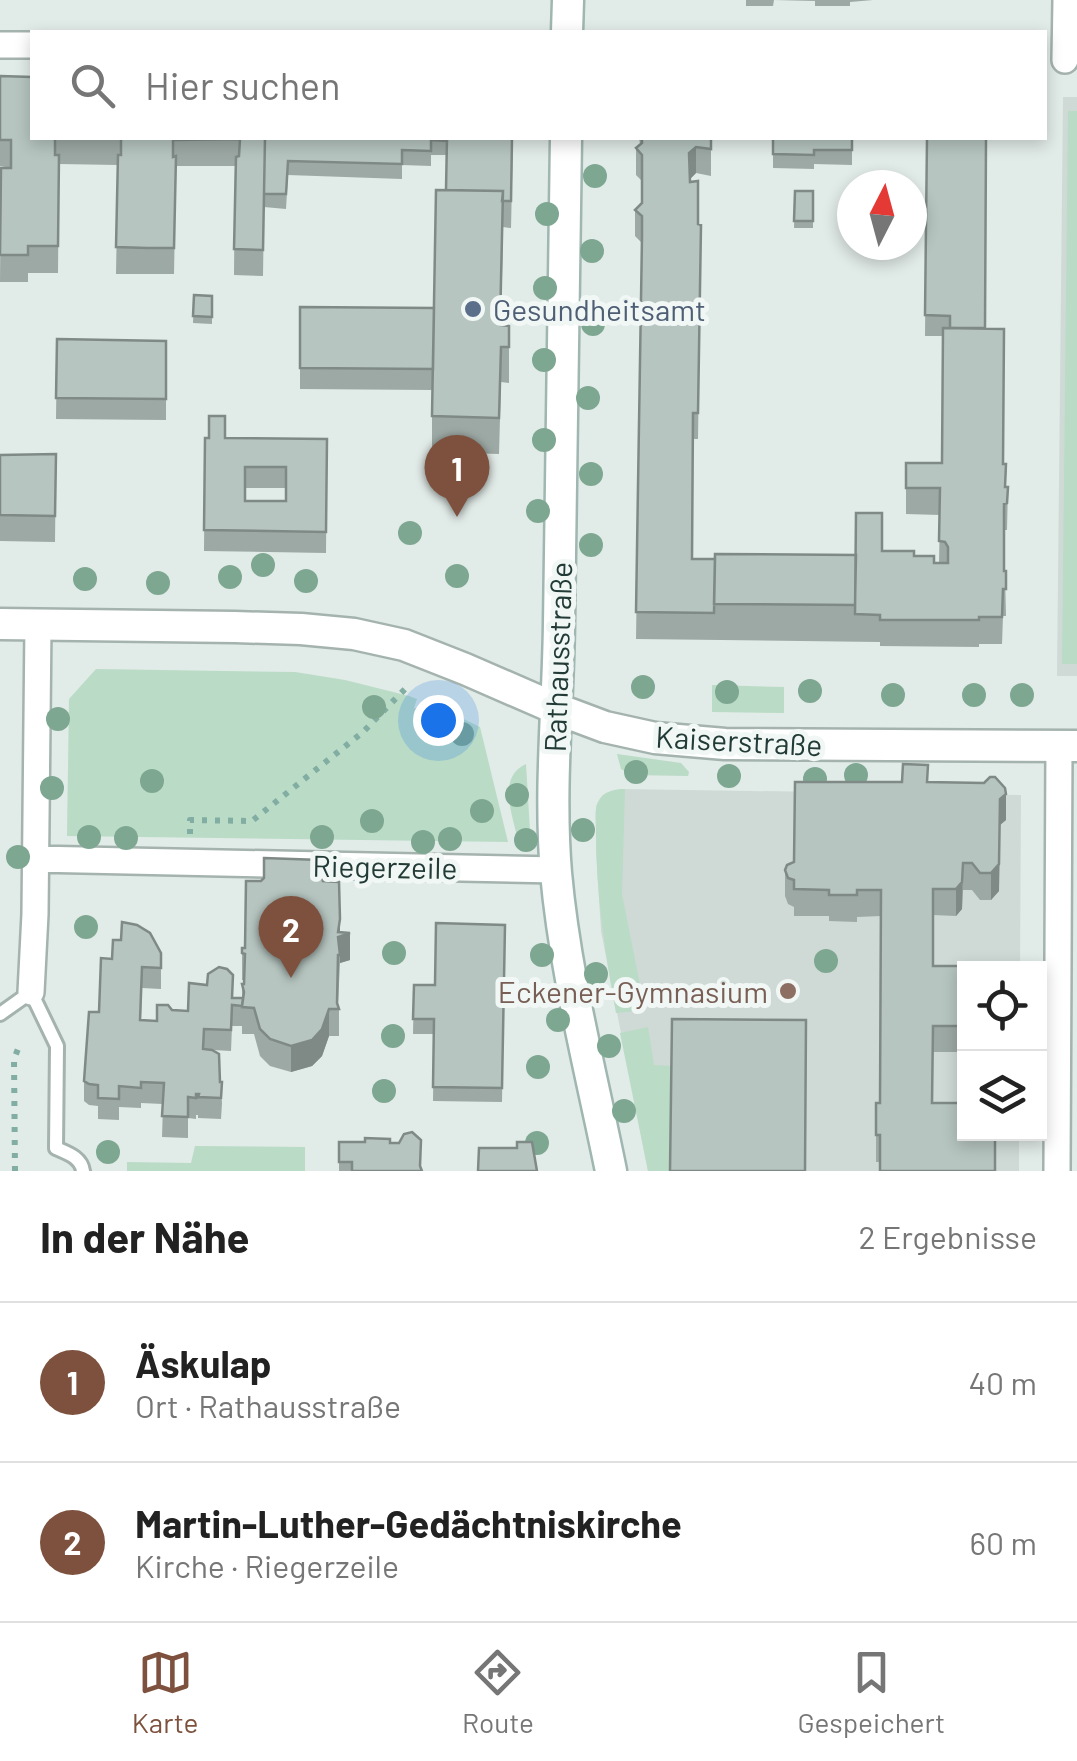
<!DOCTYPE html>
<html lang="de">
<head>
<meta charset="utf-8">
<style>
  :root { --surface:#fff; --page:#f2f2f2; --text:#222; --muted:#767676; --line:#e0e0e0; --accent:#7d513d }
  body { margin:0; font-family:Barlow,sans-serif; background:var(--page); color:var(--text) }
  .controls { position:absolute; right:30px; bottom:30px; display:grid; overflow:hidden; border-radius:0px; box-shadow:0 5px 15px #0003 }
  .controls button { width:90px; height:90px; display:grid; place-items:center; padding:0; border:0; border-bottom:2px solid var(--line); background:var(--surface); color:var(--text); font:50px sans-serif }
  .compass { position:absolute; left:837px; top:170px; width:90px; height:90px; border-radius:50%; background:var(--surface); box-shadow:0 5px 15px #0003; rotate:6deg }
  .you { position:absolute; left:438px; top:720px; width:35px; height:35px; margin:-25px; border:8px solid #fff; border-radius:50%; background:#1a73e8; box-shadow:0 0 0 15px #1a73e833 }
  .badge { display:grid; place-items:center; width:65px; height:65px; border-radius:50%; background:var(--accent); color:#fff; font-size:32px; font-weight:700 }
  .pin { position:absolute; translate:-50% -82px; filter:drop-shadow(0 2px 5px #0008) }
  .pin::after { content:''; position:absolute; top:52px; width:35px; height:30px; background:inherit; clip-path:polygon(0 0,100% 0,50% 100%) }
  .list { margin:0; padding:0; list-style:none }
  h2 { display:flex; justify-content:space-between; align-items:center; height:130px; margin:0; padding:0 40px; font-size:42px }
  h2 small { font-size:32px; font-weight:400; color:var(--muted) }
  .list li { display:grid; grid-template-columns:65px 1fr auto; gap:30px; align-items:center; box-sizing:border-box; height:160px; padding:0 40px; border-top:2px solid var(--line) }
  .list b { display:block; font-size:38px; white-space:nowrap }
  .list p { margin:0; font-size:32px; white-space:nowrap; color:var(--muted) }
  .list em { font-size:32px; font-style:normal; color:var(--muted) }
  .icon { flex:none; width:55px; height:55px; fill:none; stroke:currentColor; stroke-width:2; stroke-linecap:round; stroke-linejoin:round }
  .map { position:relative; flex:none; width:1077px; height:1171px; overflow:hidden }
  .search { position:absolute; background:var(--surface); box-shadow:0 5px 15px #0003; left:30px; right:30px; top:30px; height:110px; display:flex; align-items:center; gap:25px; box-sizing:border-box; padding:0 35px; border-radius:0px; color:var(--muted); font-size:38px }
  .sheet { height:450px; background:var(--surface) }
  nav { display:flex; justify-content:space-around; align-items:center; box-sizing:border-box; height:140px; border-top:2px solid var(--line); background:var(--surface); font-size:28px; color:var(--muted) }
  nav a { display:grid; justify-items:center; gap:5px }
  nav .on { color:var(--accent) }
  .map>svg:first-child { display:block }
</style>
</head>
<body>
<div class="map">
<svg width="1077" height="1171" viewBox="0 0 1077 1171">
  <rect width="100%" height="100%" fill="#e1ebe7"/>
  <path fill="#cfdad6" d="M1063,97H1077V676H1057Z
    M621,789L1021,795L1020,968H964V1134H1019V1171H648L601,931L596,850V806L603,795Z"/>
  <path fill="#badbc6" d="M1068,111H1077V664H1062Z
    M96,669L295,672L345,680L409,696L417,699L414,708L438,717L443,709L480,727L508,842L67,836L69,699Z
    M712,685L784,687V713L712,712Z
    M617,754L681,763L689,772L688,776L632,775L621,769Z
    M526,764L531,848L520,851C517,824 493,779 526,764Z
    M625,789L622,894L645,1010L616,1013C605,953 596,894 596,833C596,823 594,810 598,802C603,791 615,789 625,789Z
    M648,1027L654,1065L672,1066L671,1171H648L620,1033Z
    M195,1146L305,1147V1171H127V1162L191,1163Z"/>
  <g fill="none" stroke-linecap="round" stroke-linejoin="round">
    <g stroke="#a4b3ae" stroke-width="18">
      <path id="service" d="M0,1014L31,992L57,1046L56,1148C67,1153 81,1157 83,1171"/>
    </g>
    <g stroke="#a4b3ae" stroke-width="30">
      <path id="minor" d="M0,45H32
        M1065,60L1066,0
        M35,859L556,870
        M31,992L35,914L38,624
        M1057,1171L1059,746"/>
    </g>
    <g stroke="#a4b3ae" stroke-width="35">
      <path id="tertiary" d="M0,624L235,627L301,629L354,634L404,645L465,669L557,709L605,727L655,738L725,744L1077,746"/>
    </g>
    <g stroke="#a0b6b0" stroke-width="35">
      <path id="secondary" d="M567,32L568,0
        M566,138C563,299 562,461 559,623C558,706 549,789 556,873C565,973 591,1072 611,1171"/>
    </g>
    <path stroke="#82ada3" stroke-width="6" stroke-dasharray="5 8" stroke-linecap="butt" d="M190,834V820L252,821L363,732L405,689
      M15,1171L14,1059L20,1044"/>
    <use href="#service" stroke="#fff" stroke-width="12"/>
    <use href="#minor" stroke="#fff" stroke-width="25"/>
    <use href="#tertiary" stroke="#fff" stroke-width="30"/>
    <use href="#secondary" stroke="#fff" stroke-width="30"/>
  </g>
  <g fill="#7ea792">
    <circle cx="595" cy="176" r="12"/>
    <circle cx="547" cy="214" r="12"/>
    <circle cx="592" cy="251" r="12"/>
    <circle cx="545" cy="288" r="12"/>
    <circle cx="593" cy="324" r="12"/>
    <circle cx="544" cy="360" r="12"/>
    <circle cx="588" cy="398" r="12"/>
    <circle cx="544" cy="440" r="12"/>
    <circle cx="591" cy="474" r="12"/>
    <circle cx="538" cy="511" r="12"/>
    <circle cx="410" cy="533" r="12"/>
    <circle cx="591" cy="545" r="12"/>
    <circle cx="263" cy="565" r="12"/>
    <circle cx="457" cy="576" r="12"/>
    <circle cx="230" cy="577" r="12"/>
    <circle cx="85" cy="579" r="12"/>
    <circle cx="306" cy="581" r="12"/>
    <circle cx="158" cy="583" r="12"/>
    <circle cx="643" cy="687" r="12"/>
    <circle cx="810" cy="691" r="12"/>
    <circle cx="727" cy="692" r="12"/>
    <circle cx="893" cy="695" r="12"/>
    <circle cx="974" cy="695" r="12"/>
    <circle cx="1022" cy="695" r="12"/>
    <circle cx="374" cy="707" r="12"/>
    <circle cx="58" cy="719" r="12"/>
    <circle cx="462" cy="734" r="12"/>
    <circle cx="636" cy="772" r="12"/>
    <circle cx="856" cy="775" r="12"/>
    <circle cx="729" cy="776" r="12"/>
    <circle cx="815" cy="779" r="12"/>
    <circle cx="152" cy="781" r="12"/>
    <circle cx="52" cy="788" r="12"/>
    <circle cx="517" cy="795" r="12"/>
    <circle cx="482" cy="811" r="12"/>
    <circle cx="372" cy="821" r="12"/>
    <circle cx="583" cy="830" r="12"/>
    <circle cx="89" cy="837" r="12"/>
    <circle cx="322" cy="837" r="12"/>
    <circle cx="126" cy="838" r="12"/>
    <circle cx="450" cy="839" r="12"/>
    <circle cx="526" cy="840" r="12"/>
    <circle cx="423" cy="842" r="12"/>
    <circle cx="18" cy="857" r="12"/>
    <circle cx="86" cy="927" r="12"/>
    <circle cx="394" cy="953" r="12"/>
    <circle cx="542" cy="955" r="12"/>
    <circle cx="826" cy="961" r="12"/>
    <circle cx="596" cy="974" r="12"/>
    <circle cx="558" cy="1020" r="12"/>
    <circle cx="393" cy="1036" r="12"/>
    <circle cx="609" cy="1046" r="12"/>
    <circle cx="538" cy="1067" r="12"/>
    <circle cx="384" cy="1091" r="12"/>
    <circle cx="624" cy="1111" r="12"/>
    <circle cx="537" cy="1143" r="12"/>
    <circle cx="108" cy="1152" r="12"/>
  </g>
  <path fill="#9da9a5" fill-rule="evenodd" d="M746,0H873L850,2V6H815V1L774,0L773,6H746Z
    M0,76L513,138L511,228L503,227L501,325L509,326V383L501,382L499,454L432,452V390L300,389V307L434,308L446,190L447,155H431V166L402,165V179L288,175L286,209L264,207L263,276L234,275L235,166H176L174,274H116L118,165L59,164L58,273H28V282H0L1,168H11L0,166Z
    M639,138H711V176L696,173L690,179L698,224L701,225L698,439H693V559L856,555L882,551L914,556L934,563H939L940,515L906,514V463H942L943,336H925L927,138L985,328L1005,487H1008L1007,530H1004L1006,616H1003L1002,644H979V647L880,646V642L636,639L642,246V243L635,236V210L642,203V181L636,175V148L640,144Z
    M773,138H852V165L814,164V169L773,168Z
    M795,191H813V228H794Z
    M194,295L212,296V324L193,323Z
    M57,339L166,341V420L56,419Z
    M205,438L327,439L326,553L204,551ZM245,488H286V501H245Z
    M56,454L55,542L0,541V455Z
    M928,782L1006,820L1000,825L999,891L991,900H980L972,890H963L962,909L956,916L933,915V966L962,993V1052H933L880,1162H876V1135L880,1103L881,916L857,917V922L829,921V916H794V907L788,904L785,896V870Z
    M320,879L350,960L340,963L338,1004L339,1009V1036H329L322,1056L312,1066L291,1072L270,1066L260,1056L254,1034H242V1026H232L231,1051L213,1050L220,1082L222,1103L221,1119L198,1118V1115H196V1119L188,1118V1138L162,1137L163,1104L141,1103V1108L119,1107V1120L98,1119V1106L89,1105L84,1101V1081L112,959L161,953V989L142,988L141,1020L157,1021L172,1010L188,1011L233,998H242V984H244V980H242V948H245Z
    M505,925L502,1102L433,1101L434,1034H413L414,985H435Z
    M339,1142L390,1143L421,1168L422,1171H339Z"/>
  <path fill="#7f8a86" d="M696,147V173L689,180V153Z
    M1006,794V820L1000,825L999,891L991,900V873L1000,799Z
    M963,863L962,909L956,916V889Z
    M340,919V936L350,933V960L340,963V955L338,959V932Z
    M329,1009V1036L322,1056L312,1066L291,1072V1046Z"/>
  <path fill="#b6c5c0" stroke="#7f8a86" stroke-width="2.5" fill-rule="evenodd" d="M0,76L32,77V138H55V155H59L58,246H28V255H0L1,168H11V140H0Z
    M75,138H265L263,250L234,249L236,157L239,156L240,139L173,140V157L176,156L174,248H147L116,247L118,155H121V138Z
    M265,138H447V141L431,140V151L402,150V164L288,161L286,194H264Z
    M447,138H512L511,201H502L503,191L446,190Z
    M642,138H711V149L696,147L689,153L690,182L698,181V224L701,225L698,413H693L692,559H715L714,613L636,612L642,237V216L635,210L642,203V155L636,148L642,143Z
    M773,138H852V150H814V155L773,154Z
    M927,138H986L985,328H950V316L925,315Z
    M436,190L503,191L500,325L509,326V347H501L499,418L432,416Z
    M795,191H813V221H794Z
    M194,295L212,296V317L193,316Z
    M300,307L434,308L433,369L300,368Z
    M943,328L1004,329L1003,464H1006L1005,487H1008L1007,503L1004,504V571H1006V589H1003L1002,617H979V620H880V615L855,614L856,513H882V551H914V556H934V563H948V547L945,542L939,541L940,488H906V463H942Z
    M57,339L166,341V399L56,398Z
    M209,416H225V438L327,439L326,532L204,530L205,438H209ZM245,467H286V501H245Z
    M56,454L55,516L0,515V455Z
    M715,554L856,555L855,605L714,604Z
    M903,764L928,765L927,782L984,783L990,777H995L1005,788L1006,794L1000,799L999,864L991,873H980L972,863H963L962,882L956,889H933V966H962V1026H933L932,1103H964V1134H995V1171H880V1135H876V1103H880L881,890H857V895H829V890L794,889V880L788,878L785,870L787,865L794,862L795,782H902Z
    M264,858L320,860L319,879H323V881L339,882L340,919L338,932L350,933L338,937L340,955H338L337,1003L339,1009H329L322,1029L312,1040L291,1046L270,1039L260,1029L254,1008L242,1007L244,992L242,984H244L245,954L242,953V948H245L246,881H261L264,878Z
    M122,922L137,925L150,933L161,953V968L142,967L140,1020L157,1021V1005H168L172,1010L188,1011L189,983L207,985L208,974L219,967L227,969L233,975L232,998H243L242,1006L232,1005L231,1030L204,1029L203,1049L212,1050L219,1054L220,1082H222L221,1098L198,1097L199,1094H196V1098L188,1097V1117L162,1116L164,1083L141,1082V1088L119,1086V1099L98,1098V1085L89,1084L84,1081L89,1012H99L101,958L112,959L113,940H121Z
    M436,923L505,925L502,1088L433,1087L434,1019H413L414,985H435Z
    M672,1019L806,1020L805,1171H670Z
    M412,1132L421,1140L420,1166L422,1171H352V1162H339V1142H365V1138L390,1139V1143H399L404,1134Z
    M517,1142H532L537,1171H478L479,1148H517Z"/>
  <circle fill="#5c6f8a" stroke="#f1f7f5" stroke-width="4" cx="473" cy="309" r="10"/>
  <circle fill="#8d6e63" stroke="#f1f7f5" stroke-width="4" cx="788" cy="991" r="10"/>
  <g text-anchor="middle" dominant-baseline="central" stroke-width="10" stroke-linejoin="round" paint-order="stroke">
    <g font-size="30" fill="#4e5e75" stroke="#f1f7f5" text-anchor="start">
      <text x="493" y="309">Gesundheitsamt</text>
    </g>
    <g font-size="30" fill="#223b36" stroke="#f1f7f5">
      <text transform="translate(557 657) rotate(-88)">Rathausstraße</text>
      <text transform="translate(739 740) rotate(3)">Kaiserstraße</text>
      <text transform="translate(385 866) rotate(1)">Riegerzeile</text>
    </g>
    <g font-size="30" fill="#785e54" stroke="#f1f7f5" text-anchor="end">
      <text x="768" y="991">Eckener-Gymnasium</text>
    </g>
  </g>
</svg>
<div class="controls">
<button><svg class="icon" aria-label="locate" viewBox="0 0 24 24"><circle cx="12" cy="12" r="6"/><path d="M12 2v4M12 18v4M2 12h4M18 12h4"/></svg></button>
<button><svg class="icon" aria-label="layers" viewBox="0 0 24 24"><path d="M12 4l9 5-9 5-9-5zM3 14l9 5 9-5"/></svg></button>
</div>
<svg class="compass" viewBox="-18 -18 36 36"><path d="M0-13l5 13h-10z" fill="#e53935"/><path d="M0 13l5-13h-10z" fill="#767676"/></svg>
<div class="you"></div>
<div class="pin badge" style="left:457px;top:517px">1</div>
<div class="pin badge" style="left:291px;top:978px">2</div>
<div class="search"><svg class="icon" aria-label="search" viewBox="0 0 24 24"><circle cx="10" cy="10" r="6"/><path d="M15 15l6 6"/></svg>Hier suchen</div>
</div>
<section class="sheet">
<h2>In der Nähe<small>2 Ergebnisse</small></h2>
<ul class="list">
<li><span class="badge">1</span><div><b>Äskulap</b><p>Ort · Rathausstraße</p></div><em>40 m</em></li>
<li><span class="badge">2</span><div><b>Martin-Luther-Gedächtniskirche</b><p>Kirche · Riegerzeile</p></div><em>60 m</em></li>
</ul>
</section>
<nav>
<a class="on"><svg class="icon" aria-label="map" viewBox="0 0 24 24"><path d="M3 6l6-2 6 2 6-2v14l-6 2-6-2-6 2zM9 4v14M15 6v14"/></svg>Karte</a>
<a><svg class="icon" aria-label="directions" viewBox="0 0 24 24"><path d="M12 3l9 9-9 9-9-9zM9 14v-3h6M13 9l2 2-2 2"/></svg>Route</a>
<a><svg class="icon" aria-label="saved" viewBox="0 0 24 24"><path d="M7 4h10v16l-5-4-5 4z"/></svg>Gespeichert</a>
</nav>
</body>
</html>
